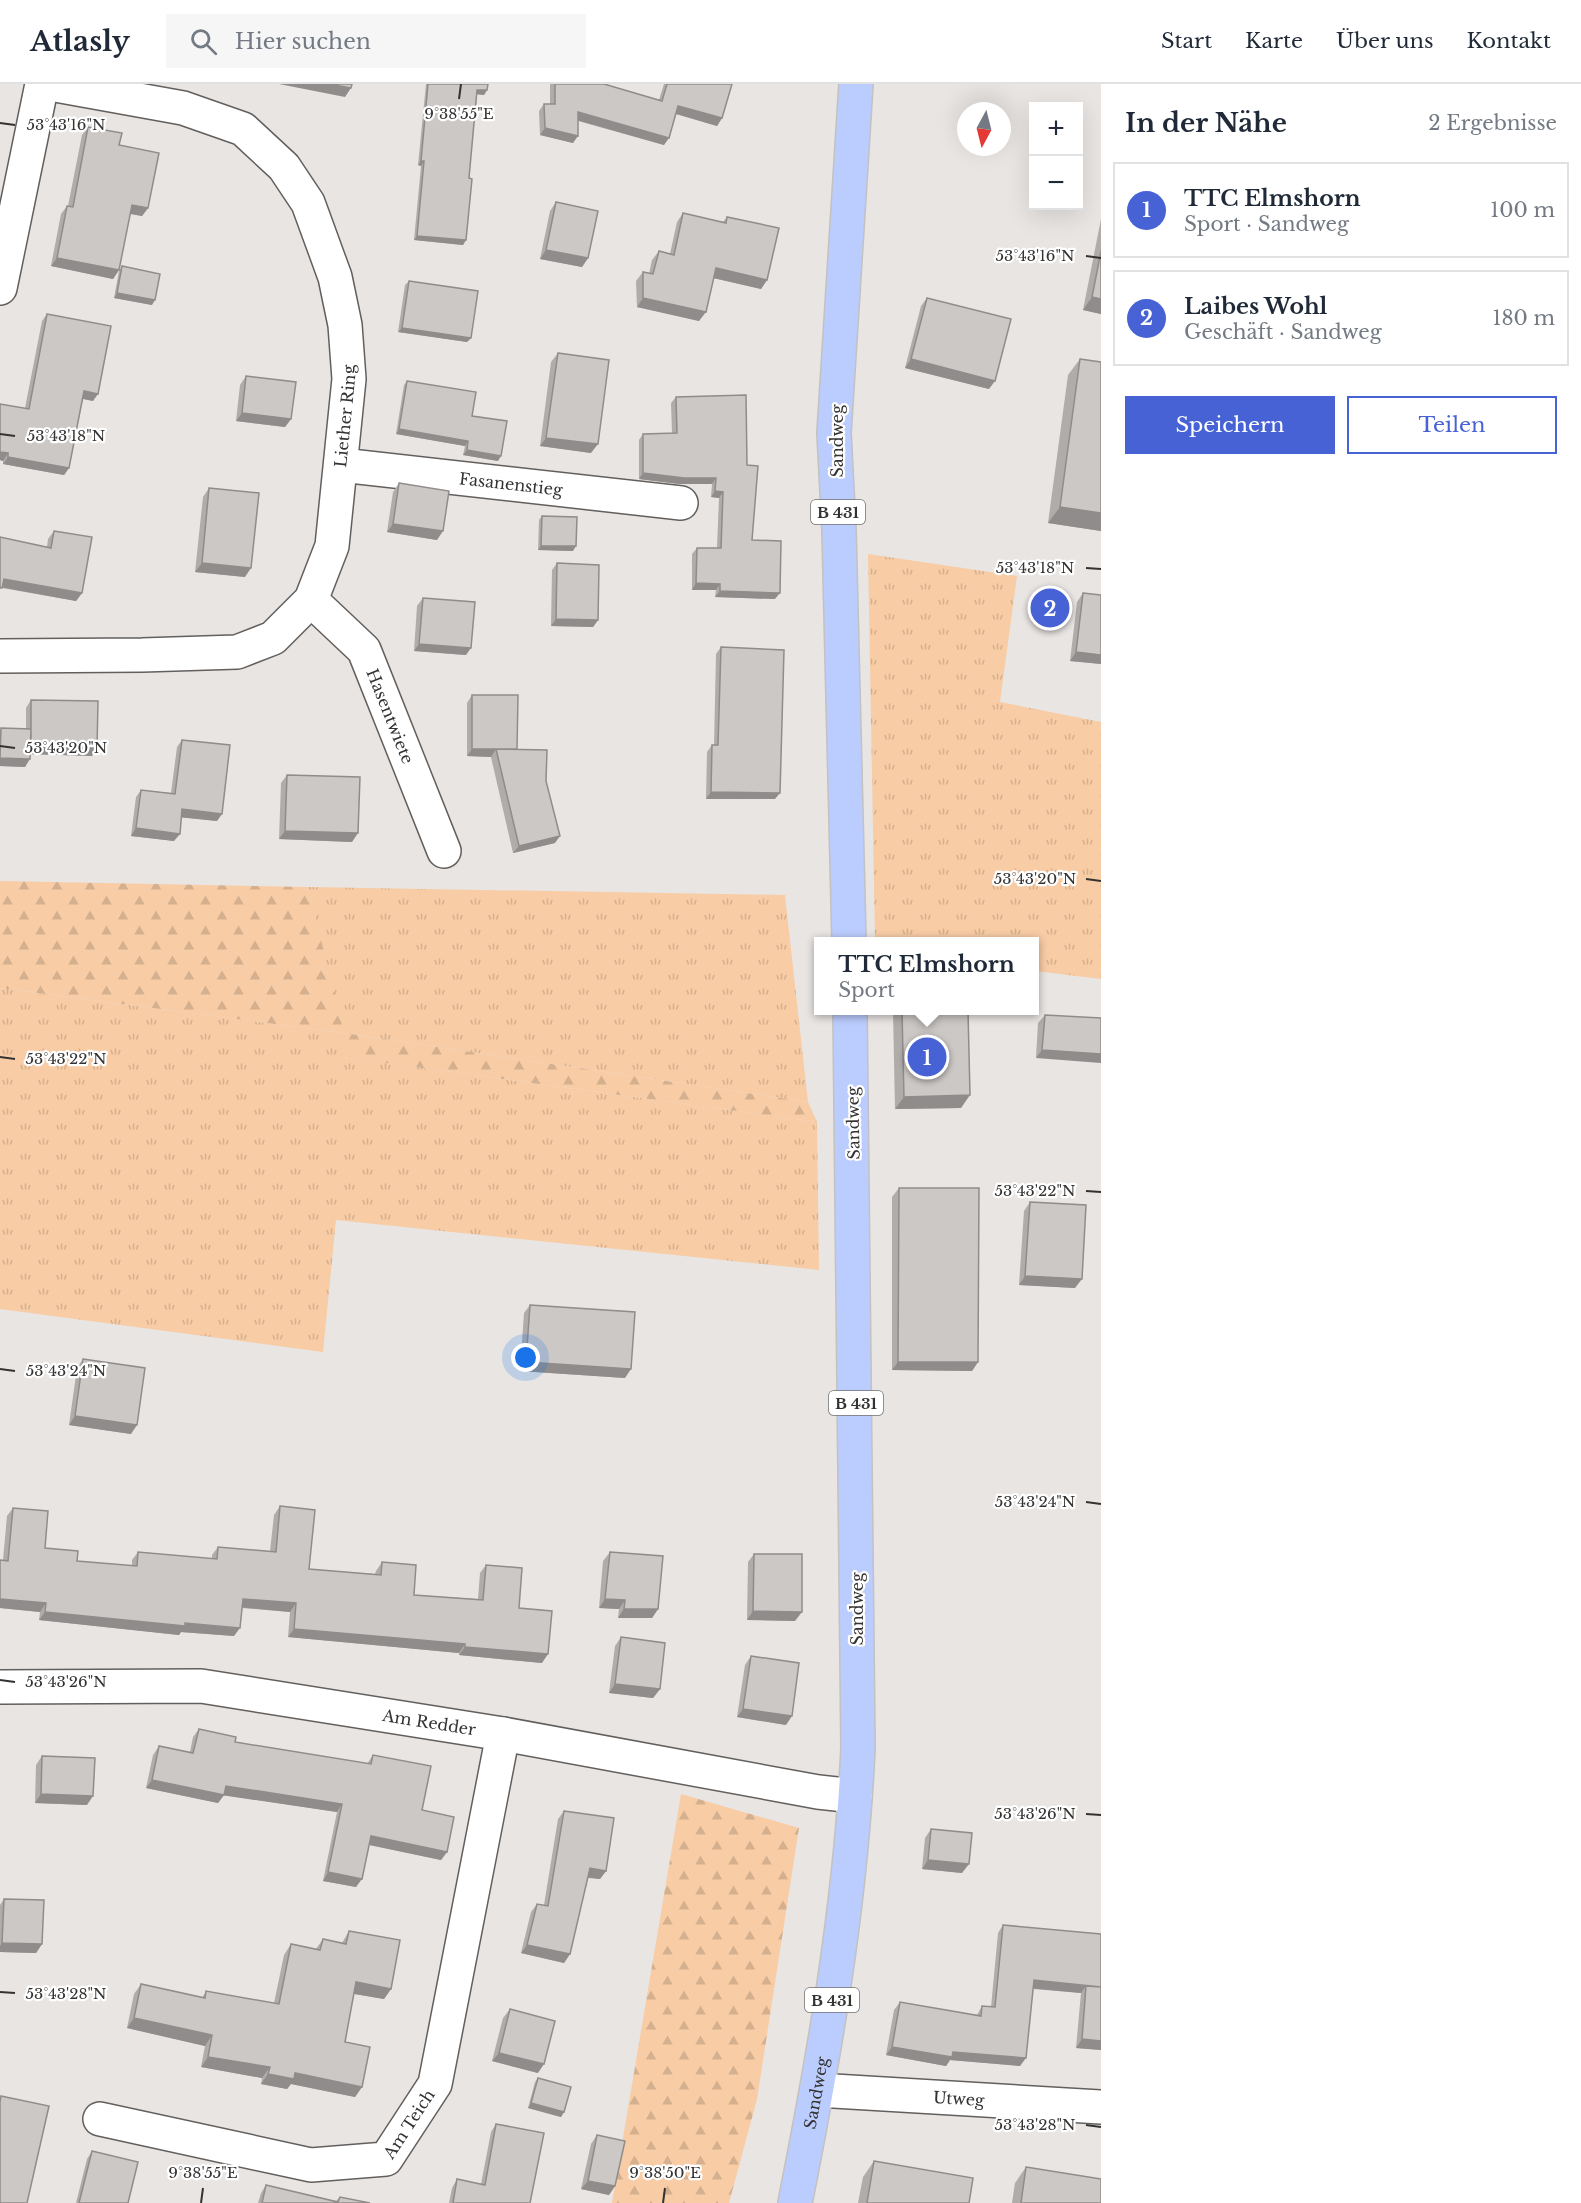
<!DOCTYPE html>
<html lang="de">
<head>
<meta charset="utf-8">
<style>
  :root { --surface:#fff; --page:#f6f6f7; --text:#1f2937; --muted:#747a83; --line:#e0e1e3; --accent:#4662d5 }
  body { margin:0; font-family:"Libre Baskerville",serif; background:var(--page); color:var(--text) }
  .controls { position:absolute; right:18px; top:18px; display:grid; overflow:hidden; border-radius:0px; box-shadow:0 6px 24px #0002 }
  .controls button { width:54px; height:54px; display:grid; place-items:center; padding:0; border:0; border-bottom:2px solid var(--line); background:var(--surface); color:var(--text); font:30px sans-serif }
  .compass { position:absolute; left:957px; top:18px; width:54px; height:54px; border-radius:50%; background:var(--surface); box-shadow:0 6px 24px #0002; rotate:187deg }
  .you { position:absolute; left:526px; top:1274px; width:21px; height:21px; margin:-15px; border:4px solid #fff; border-radius:50%; background:#1a73e8; box-shadow:0 0 0 9px #1a73e833 }
  .badge { display:grid; place-items:center; width:39px; height:39px; border-radius:50%; background:var(--accent); color:#fff; font-size:20px; font-weight:700 }
  .pin { position:absolute; translate:-50% -50%; border:3px solid #fff; box-shadow:0 2px 6px #0006 }
  .popup { position:absolute; left:814px; top:853px; width:225px; height:78px; box-sizing:border-box; display:grid; place-content:center; border-radius:0px; background:var(--surface); filter:drop-shadow(0 2px 4px #0005); font-size:20px; white-space:nowrap; color:var(--muted) }
  .popup b { font-size:22px; color:var(--text) }
  .popup::after { content:''; position:absolute; left:50%; top:100%; margin-left:-12px; border:12px solid transparent; border-top-color:var(--surface) }
  .list { margin:0; padding:0; list-style:none }
  h2 { display:flex; justify-content:space-between; align-items:center; height:78px; margin:0; padding:0 24px; font-size:26px }
  h2 small { font-size:20px; font-weight:400; color:var(--muted) }
  .list li { display:grid; grid-template-columns:39px 1fr auto; gap:18px; align-items:center; box-sizing:border-box; height:96px; margin:0 12px 12px; padding:0 12px; border:2px solid var(--line); border-radius:0px }
  .list b { display:block; font-size:22px; white-space:nowrap }
  .list p { margin:0; font-size:20px; white-space:nowrap; color:var(--muted) }
  .list em { font-size:20px; font-style:normal; color:var(--muted) }
  .actions { display:flex; gap:12px; padding:18px 24px }
  .actions a { flex:1; padding:14px 0; border:2px solid var(--accent); border-radius:0px; text-align:center; font-size:21px; color:var(--accent) }
  .actions .main { background:var(--accent); color:#fff }
  .icon { flex:none; width:33px; height:33px; fill:none; stroke:currentColor; stroke-width:2; stroke-linecap:round; stroke-linejoin:round }
  .map { position:relative; flex:none; width:1101px; height:2119px; overflow:hidden }
  header { display:flex; align-items:center; gap:36px; box-sizing:border-box; height:84px; padding:0 30px; background:var(--surface); border-bottom:2px solid var(--line) }
  header strong { font-size:28px }
  nav { display:flex; gap:33px; margin-inline-start:auto; font-size:21px }
  .search { width:420px; height:54px; background:var(--page); display:flex; align-items:center; gap:15px; box-sizing:border-box; padding:0 21px; border-radius:0px; color:var(--muted); font-size:22px }
  main { display:flex }
  aside { flex:1; background:var(--surface) }
  .map>svg:first-child { display:block }
</style>
</head>
<body>
<header>
<strong>Atlasly</strong>
<div class="search"><svg class="icon" aria-label="search" viewBox="0 0 24 24"><circle cx="10" cy="10" r="6"/><path d="M15 15l6 6"/></svg>Hier suchen</div>
<nav><a>Start</a><a>Karte</a><a>Über uns</a><a>Kontakt</a></nav>
</header>
<main>
<div class="map">
<svg width="1101" height="2119" viewBox="0 0 1101 2119">
  <defs>
    <pattern id="grass-tufts" width="24" height="20" patternUnits="userSpaceOnUse" patternTransform="scale(1.5)"><rect width="24" height="20" fill="#f8cca5"/><path d="M3 7l-1-3M5 7V3M7 7l1-3M15 17l-1-3M17 17v-4M19 17l1-3" fill="none" stroke="#d5b08e"/></pattern>
    <pattern id="forest-firs" width="22" height="20" patternUnits="userSpaceOnUse" patternTransform="scale(1.5)"><rect width="22" height="20" fill="#f8cca5"/><path d="M5 1l3.5 6h-7zM16 11l3.5 6h-7z" fill="#d5b08e"/></pattern>
  </defs>
  <rect width="100%" height="100%" fill="#e8e5e3"/>
  <path fill="url(#grass-tufts)" d="M868,470L1017,492L1000,618L1101,638V895L1035,887V858L875,857Z
    M308,803L785,811L808,1018L344,949L343,973L817,1038L819,1186L336,1136L323,1268L0,1225V904L343,949Z"/>
  <path fill="url(#forest-firs)" d="M0,797L308,803L344,949L808,1018L817,1038L342,973L343,949L0,904Z
    M681,1710L799,1744L757,2015L729,2119H612Z"/>
  <g fill="none" stroke-linecap="round" stroke-linejoin="round">
    <g stroke="#625f5d" stroke-width="36">
      <g id="minor">
        <path d="M0,204L42,0"/>
        <path id="s1" d="M341,381L681,419"/>
        <path id="s2" d="M311,516L364,566L444,767"/>
        <path id="s3" d="M0,572L142,571L237,568L273,554L311,516L332,462L349,295L345,241L335,193L308,119L284,83L243,45L183,24L50,0"/>
        <path id="s4" d="M0,1603L201,1602L503,1650L818,1708L855,1712"/>
        <path id="s5" d="M817,2006L1101,2023"/>
        <path id="s6" d="M100,2035L311,2081L386,2075L435,2000L503,1650"/>
      </g>
    </g>
    <g stroke="#c2c2c2" stroke-width="36">
      <g id="major">
        <path d="M849,858L839,446L834,349L856,0"/>
        <path id="s7" d="M795,2119C825,1968 851,1818 858,1664L850,926"/>
      </g>
    </g>
    <use href="#minor" stroke="#fff" stroke-width="33"/>
    <use href="#major" stroke="#bbccfe" stroke-width="33"/>
  </g>
  <path fill="#afacaa" d="M426,0H488L487,6L484,11L477,10L469,94L466,156L463,161L414,156L421,82L418,81Z
    M550,0H604L659,16L664,0H732L722,34L717,42L676,30L664,61L578,37L573,59L540,51L539,27L544,20H550Z
    M88,43L119,61L148,124L142,132L130,130L119,186L113,195L51,182L61,130L67,122H68L82,51Z
    M556,118L588,174L582,183L540,175L550,127Z
    M683,129L723,138L727,133L767,196L761,205L713,194L699,237L637,223L636,197L643,188L649,190L652,176L659,167L670,170L677,138Z
    M1101,135V230L1083,226Z
    M122,182L152,221L114,214L119,187Z
    M409,197L471,254L467,258L398,248L405,201Z
    M927,214L989,305L905,284L921,222Z
    M47,230L93,317L83,315L69,384L64,391L3,380V377L0,376V320L25,324L42,237Z
    M558,269L591,369L540,362L551,278Z
    M1080,275L1101,447L1048,439L1068,291Z
    M246,292L291,335L285,343L236,337L240,301Z
    M407,297L472,332L498,377L463,371L465,362L396,350L404,301Z
    M676,313L747,381L752,456L775,515L715,513L716,506H692V470L697,464H717L719,414L711,413L712,400H679L639,395V356L643,350L672,349L671,319Z
    M399,399L437,456L387,448L393,408Z
    M209,404L245,493L195,488L203,413Z
    M542,432L573,467L538,466L539,436Z
    M54,447L82,509L76,517L2,504L0,453L47,463L48,455Z
    M557,479L598,536L593,543L551,542L552,486Z
    M1083,509L1101,580L1070,577L1077,518Z
    M423,514L466,571L414,567L417,522Z
    M721,563L775,715H706L707,668L712,661H714L716,570Z
    M472,611L517,666L546,697L555,759L513,769L491,673L467,672V619Z
    M31,616L97,664L92,672L30,670L25,683L0,682V646L1,644L26,645V624Z
    M182,656L217,737L181,733L174,757L131,752L136,713L141,706L171,709L177,663Z
    M287,691L352,758L279,755L281,699Z
    M893,927H968L961,1024L895,1025Z
    M1045,931L1101,934L1036,974L1038,939Z
    M899,1104L978,1278L972,1287L892,1286V1113Z
    M1030,1118L1075,1204L1019,1201L1024,1127Z
    M530,1221L625,1294L520,1287L524,1229Z
    M83,1275L131,1350L69,1341L77,1284Z
    M280,1422L309,1485L375,1490L376,1487L382,1478L414,1511L478,1515L480,1489L486,1481L519,1524L542,1579L459,1571V1569L288,1553L290,1528L242,1524L234,1552L181,1548L179,1551L39,1536L40,1528L0,1524V1476H3L7,1432L13,1424L45,1464L77,1477L132,1482V1476L138,1468L212,1475V1471L218,1463L270,1467L274,1431Z
    M610,1468L658,1525L652,1534H618L619,1525L599,1524L603,1477Z
    M754,1470L795,1537L747,1536L748,1478Z
    M621,1553L660,1605L653,1614L609,1609L615,1562Z
    M751,1572L786,1641L737,1633L745,1581Z
    M199,1645L235,1658L367,1680L373,1671L422,1726L447,1768L441,1776L369,1761L356,1803L323,1797L337,1728L224,1711L218,1719L146,1704L153,1671L159,1662L190,1668L193,1653Z
    M42,1672L87,1721L35,1719L36,1681Z
    M564,1727L606,1787L600,1795L588,1794L570,1870L564,1879L521,1869L531,1828L537,1820L544,1821L558,1735Z
    M931,1745L962,1789L922,1785L925,1754Z
    M4,1815L42,1860L36,1869L0,1868V1821Z
    M1003,1841L1101,1850V1966L1076,1964L1081,1909L1033,1905L1020,1982L950,1976L946,1982L886,1971L894,1926L900,1918L977,1931L982,1922L991,1923L998,1849Z
    M349,1847L391,1905L384,1915L354,1910L345,1958L362,2003L355,2013L291,2000L287,2005L261,2000L262,1994L201,1983L205,1962L127,1944L134,1910L141,1900L202,1914L206,1907L274,1919L284,1871L291,1860L316,1865L323,1855L342,1859Z
    M510,1925L538,1989L492,1977L503,1934Z
    M538,1994L564,2028L561,2033L528,2024L535,1998Z
    M496,2040L530,2119H449L452,2104L457,2095L481,2100L491,2048Z
    M597,2051L615,2102L609,2111L581,2105L591,2060Z
    M92,2067L128,2119H76L87,2075Z
    M874,2077L969,2119H858L863,2093Z
    M1026,2083L1101,2119H1012L1015,2099Z
    M266,2101L336,2117L340,2113L370,2119H258L261,2109Z"/>
  <path fill="#8f8c8b" d="M279,0H329L351,4L345,13Z
    M477,6H487L484,11L474,10Z
    M678,22L722,34L717,42L673,29Z
    M578,28L669,54L664,61L573,35Z
    M545,44L578,52L573,59L540,51Z
    M421,77H424L421,82L418,81Z
    M132,121L148,124L142,132L126,129Z
    M417,152L466,156L463,161L414,156Z
    M546,166L588,174L582,183L540,175Z
    M57,174L119,186L113,195L51,182Z
    M716,184L767,196L761,205L709,193Z
    M117,209L155,216L152,221L114,214Z
    M1092,213L1101,215V230L1083,226Z
    M643,214L706,228L699,237L637,223Z
    M402,244L471,254L467,258L398,248Z
    M911,275L995,297L989,305L905,284Z
    M84,307L98,310L93,317L79,314Z
    M242,329L291,335L285,343L236,337Z
    M399,345L468,357L465,362L396,350Z
    M546,354L598,360L591,369L540,362Z
    M467,366L501,372L498,377L463,371Z
    M0,368L8,369L3,377L0,376Z
    M8,373L69,384L64,391L3,380Z
    M643,389L716,394L712,400H679L639,395Z
    M715,407L723,408L719,414L711,413Z
    M1060,423L1101,429V447L1048,439Z
    M393,440L443,447L437,456L387,448Z
    M541,462H576L573,467L538,466Z
    M202,479L251,484L245,493L195,488Z
    M4,495L82,509L76,517L0,503Z
    M696,499L720,500L716,506H692Z
    M720,507L780,509L775,515L715,513Z
    M556,535L598,536L593,543L551,542Z
    M419,560L471,564L466,571L414,567Z
    M1076,568L1101,571V580L1070,577Z
    M31,662L97,664L92,672L25,670Z
    M472,665H517H496L491,673L467,672Z
    M0,674L30,675L25,683L0,682Z
    M711,708L780,709L775,715H706Z
    M182,725L222,730L217,737L177,733Z
    M136,744L180,750L174,757L131,752Z
    M285,747L358,749L352,758L279,755Z
    M560,752L555,759L513,769L519,762Z
    M1042,966L1101,970V979L1036,974Z
    M970,1011L961,1024L895,1025L904,1013Z
    M1025,1192L1082,1195L1075,1204L1019,1201Z
    M526,1278L631,1285L625,1294L520,1287Z
    M898,1278H978L972,1287L892,1286Z
    M75,1332L137,1341L131,1350L69,1341Z
    M0,1515L46,1519L40,1528L0,1524Z
    M243,1515L296,1519L290,1528L237,1523Z
    M605,1515L625,1516L619,1525L599,1524Z
    M624,1525H658L652,1534H618Z
    M753,1527L802,1528L795,1537L747,1536Z
    M45,1528L240,1544L234,1552L181,1548L179,1551L39,1536Z
    M294,1545L465,1560L459,1569L288,1553Z
    M465,1563L548,1570L542,1579L459,1571Z
    M615,1600L660,1605L653,1614L609,1609Z
    M743,1625L792,1632L786,1641L737,1633Z
    M152,1696L226,1702L342,1720L337,1728L221,1711H224L218,1719L146,1704Z
    M41,1710L93,1712L87,1721L35,1719Z
    M371,1752L447,1768L441,1776L365,1760Z
    M928,1776L969,1780L962,1789L922,1785Z
    M590,1784L606,1787L600,1795L584,1793Z
    M328,1788L362,1795L356,1803L323,1797Z
    M2,1859L42,1860L36,1869L0,1868V1862Z
    M527,1861L570,1870L564,1879L521,1869Z
    M1034,1896L1086,1902L1081,1909L1028,1904Z
    M356,1898L391,1905L384,1915L349,1909Z
    M134,1934L212,1951L205,1962L127,1944Z
    M1082,1955L1101,1957V1966L1076,1964Z
    M892,1963L953,1968L1026,1974L1020,1982L950,1976L946,1982L886,1971Z
    M499,1969L544,1980L538,1989L492,1977Z
    M208,1973L270,1983L262,1994L201,1983Z
    M295,1989L362,2003L355,2013L291,2000L287,2005L261,2000L268,1990Z
    M531,2019L564,2028L561,2033L528,2024Z
    M588,2097L615,2102L609,2111L581,2105Z"/>
  <path fill="#ccc8c6" stroke="#8f8c8b" stroke-width="1.5" d="M329,0H352L351,4Z
    M428,0H488L487,6H477L469,94L472,95L466,156L417,152L424,77H421Z
    M555,0H604L662,17L667,0H732L722,34L678,22L669,54L578,28V52L545,44L544,20H555Z
    M88,43L122,49L119,61L159,69L148,124L132,121L119,186L57,174L67,122L73,123Z
    M556,118L598,127L588,174L546,166Z
    M683,129L726,139L727,133L779,144L767,196L716,184L706,228L643,214V188L653,190L659,167L674,171Z
    M1101,167V215L1092,213Z
    M122,182L160,190L155,216L117,209Z
    M409,197L478,207L471,254L402,244Z
    M927,214L1011,235L995,297L911,275Z
    M47,230L111,242L98,310L84,307L69,384L8,373V369L0,368V320L29,325Z
    M558,269L609,276L598,360L546,354Z
    M1080,275L1101,278V429L1060,423Z
    M246,292L296,298L291,335L242,329Z
    M407,297L476,308L472,332L507,337L501,372L467,366L468,357L399,345Z
    M746,311L747,381L758,382L752,456L781,457L780,509L720,507V500L696,499L697,464H721L723,408L715,407L716,394H684L643,389V350L677,349L676,313Z
    M399,399L449,407L443,447L393,440Z
    M209,404L259,409L251,484L202,479Z
    M542,432L577,433L576,462H541Z
    M54,447L92,453L82,509L4,495L2,504H0V453L51,464Z
    M557,479L599,481L598,536L556,535Z
    M1083,509L1101,511V571L1076,568Z
    M423,514L475,518L471,564L419,560Z
    M721,563L784,566L780,709L711,708L712,661H718Z
    M472,611H518L517,665H472Z
    M31,616L98,617L97,664L31,662Z
    M1,644L31,645L30,675L0,674Z
    M182,656L230,661L222,730L182,725L180,750L136,744L141,706L175,710Z
    M496,665L547,666L546,697L560,752L519,762Z
    M287,691L360,693L358,749L285,747Z
    M902,927H968L970,1011L904,1013Z
    M1045,931L1101,934V970L1042,966Z
    M899,1104H979L978,1278H898Z
    M1030,1118L1086,1121L1082,1195L1025,1192Z
    M530,1221L635,1228L631,1285L526,1278Z
    M83,1275L145,1284L137,1341L75,1332Z
    M280,1422L315,1426L309,1485L381,1491L382,1478L416,1481L414,1511L483,1516L486,1481L522,1484L519,1524L552,1527L548,1570L465,1563V1560L294,1545L296,1519L243,1515L240,1544L185,1539V1542L45,1528L46,1519L0,1515V1476L8,1477L13,1424L48,1427L45,1464L78,1467L77,1477L137,1482L138,1468L217,1475L218,1463L276,1468Z
    M610,1468L663,1472L658,1525H624L625,1516L605,1515Z
    M754,1470H802V1528L753,1527Z
    M621,1553L665,1559L660,1605L615,1600Z
    M751,1572L799,1579L792,1632L743,1625Z
    M199,1645L236,1653L235,1658L371,1680L373,1671L431,1682L422,1726L454,1733L447,1768L371,1752L362,1795L328,1788L342,1720L226,1702L224,1711L152,1696L159,1662L193,1669Z
    M42,1672L95,1674L93,1712L41,1710Z
    M564,1727L614,1734L606,1787L590,1784L570,1870L527,1861L537,1820L548,1822Z
    M931,1745L972,1749L969,1780L928,1776Z
    M4,1815L44,1816L42,1860L2,1859Z
    M1003,1841L1101,1850V1903L1034,1896L1026,1974L953,1968L952,1973L892,1963L900,1918L981,1932L982,1922L995,1923Z
    M349,1847L400,1856L391,1905L356,1898L345,1958L370,1963L362,2003L295,1989L294,1995L268,1990L270,1983L208,1973L212,1951L134,1934L141,1900L205,1914L206,1907L279,1920L291,1860L320,1866L323,1855L346,1860Z
    M1086,1902L1101,1903V1957L1082,1955Z
    M510,1925L555,1937L544,1980L499,1969Z
    M538,1994L571,2003L564,2028L531,2019Z
    M1,2012L49,2022L27,2119H0V2018Z
    M496,2040L544,2049L530,2119H453L457,2095L485,2101Z
    M597,2051L625,2057L615,2102L588,2097Z
    M92,2067L138,2078L128,2119H79Z
    M874,2077L973,2094L969,2119H867Z
    M1026,2083L1101,2095V2119H1021Z
    M266,2101L338,2118L340,2113L370,2119H262Z"/>
  <path fill="none" stroke="#343332" stroke-width="2" d="M459,15L461,0M0,39L15,41M1086,172L1101,174M0,350L15,352M1086,484L1101,485M0,662L15,664M1086,795L1101,797M0,973L15,975M1086,1107L1101,1108M0,1285L15,1287M1086,1418L1101,1420M0,1596L15,1598M1086,1730L1101,1731M0,1908L15,1909M1086,2041L1101,2043M201,2119L203,2104M663,2119L665,2104"/>
  <g text-anchor="middle" dominant-baseline="central" stroke-width="4.5" stroke-linejoin="round" paint-order="stroke">
    <g fill="#fff" stroke="#717070" stroke-width="1.5">
      <rect x="811" y="416" width="54" height="24" rx="4.5"/>
      <rect x="829" y="1307" width="54" height="24" rx="4.5"/>
      <rect x="805" y="1904" width="54" height="24" rx="4.5"/>
    </g>
    <g font-size="15" font-weight="bold" fill="#343332">
      <text x="838" y="428">B 431</text>
      <text x="856" y="1319">B 431</text>
      <text x="832" y="1916">B 431</text>
    </g>
    <g font-size="16" fill="#343332" stroke="#fff">
      <text stroke="none"><textPath href="#s3" startOffset="518">Liether Ring</textPath></text>
      <text transform="translate(837 357) rotate(-90)">Sandweg</text>
      <text stroke="none"><textPath href="#s1" startOffset="171">Fasanenstieg</textPath></text>
      <text stroke="none"><textPath href="#s2" startOffset="144">Hasentwiete</textPath></text>
      <text transform="translate(853 1039) rotate(-91)">Sandweg</text>
      <text transform="translate(857 1525) rotate(-90)">Sandweg</text>
      <text stroke="none"><textPath href="#s4" startOffset="432">Am Redder</textPath></text>
      <text stroke="none"><textPath href="#s7" startOffset="112">Sandweg</textPath></text>
      <text stroke="none"><textPath href="#s5" startOffset="142">Utweg</textPath></text>
      <text stroke="none"><textPath href="#s6" startOffset="333">Am Teich</textPath></text>
    </g>
  </g>
  <g font-size="15" text-anchor="middle" fill="#343332" stroke="#fff" stroke-width="4.5" stroke-linejoin="round" paint-order="stroke">
    <text x="459" y="35">9°38'55"E</text>
    <text x="66" y="46">53°43'16"N</text>
    <text x="1035" y="177">53°43'16"N</text>
    <text x="66" y="357">53°43'18"N</text>
    <text x="1035" y="489">53°43'18"N</text>
    <text x="66" y="669">53°43'20"N</text>
    <text x="1035" y="800">53°43'20"N</text>
    <text x="66" y="980">53°43'22"N</text>
    <text x="1035" y="1112">53°43'22"N</text>
    <text x="66" y="1292">53°43'24"N</text>
    <text x="1035" y="1423">53°43'24"N</text>
    <text x="66" y="1603">53°43'26"N</text>
    <text x="1035" y="1735">53°43'26"N</text>
    <text x="66" y="1915">53°43'28"N</text>
    <text x="1035" y="2046">53°43'28"N</text>
    <text x="203" y="2094">9°38'55"E</text>
    <text x="665" y="2094">9°38'50"E</text>
  </g>
</svg>
<div class="controls">
<button>+</button>
<button>−</button>
</div>
<svg class="compass" viewBox="-18 -18 36 36"><path d="M0-13l5 13h-10z" fill="#e53935"/><path d="M0 13l5-13h-10z" fill="#747a83"/></svg>
<div class="you"></div>
<div class="pin badge" style="left:927px;top:973px">1</div>
<div class="popup"><b>TTC Elmshorn</b>Sport</div>
<div class="pin badge" style="left:1050px;top:524px">2</div>
</div>
<aside>
<h2>In der Nähe<small>2 Ergebnisse</small></h2>
<ul class="list">
<li><span class="badge">1</span><div><b>TTC Elmshorn</b><p>Sport · Sandweg</p></div><em>100 m</em></li>
<li><span class="badge">2</span><div><b>Laibes Wohl</b><p>Geschäft · Sandweg</p></div><em>180 m</em></li>
</ul>
<div class="actions"><a class="main">Speichern</a><a>Teilen</a></div>
</aside>
</main>
</body>
</html>
